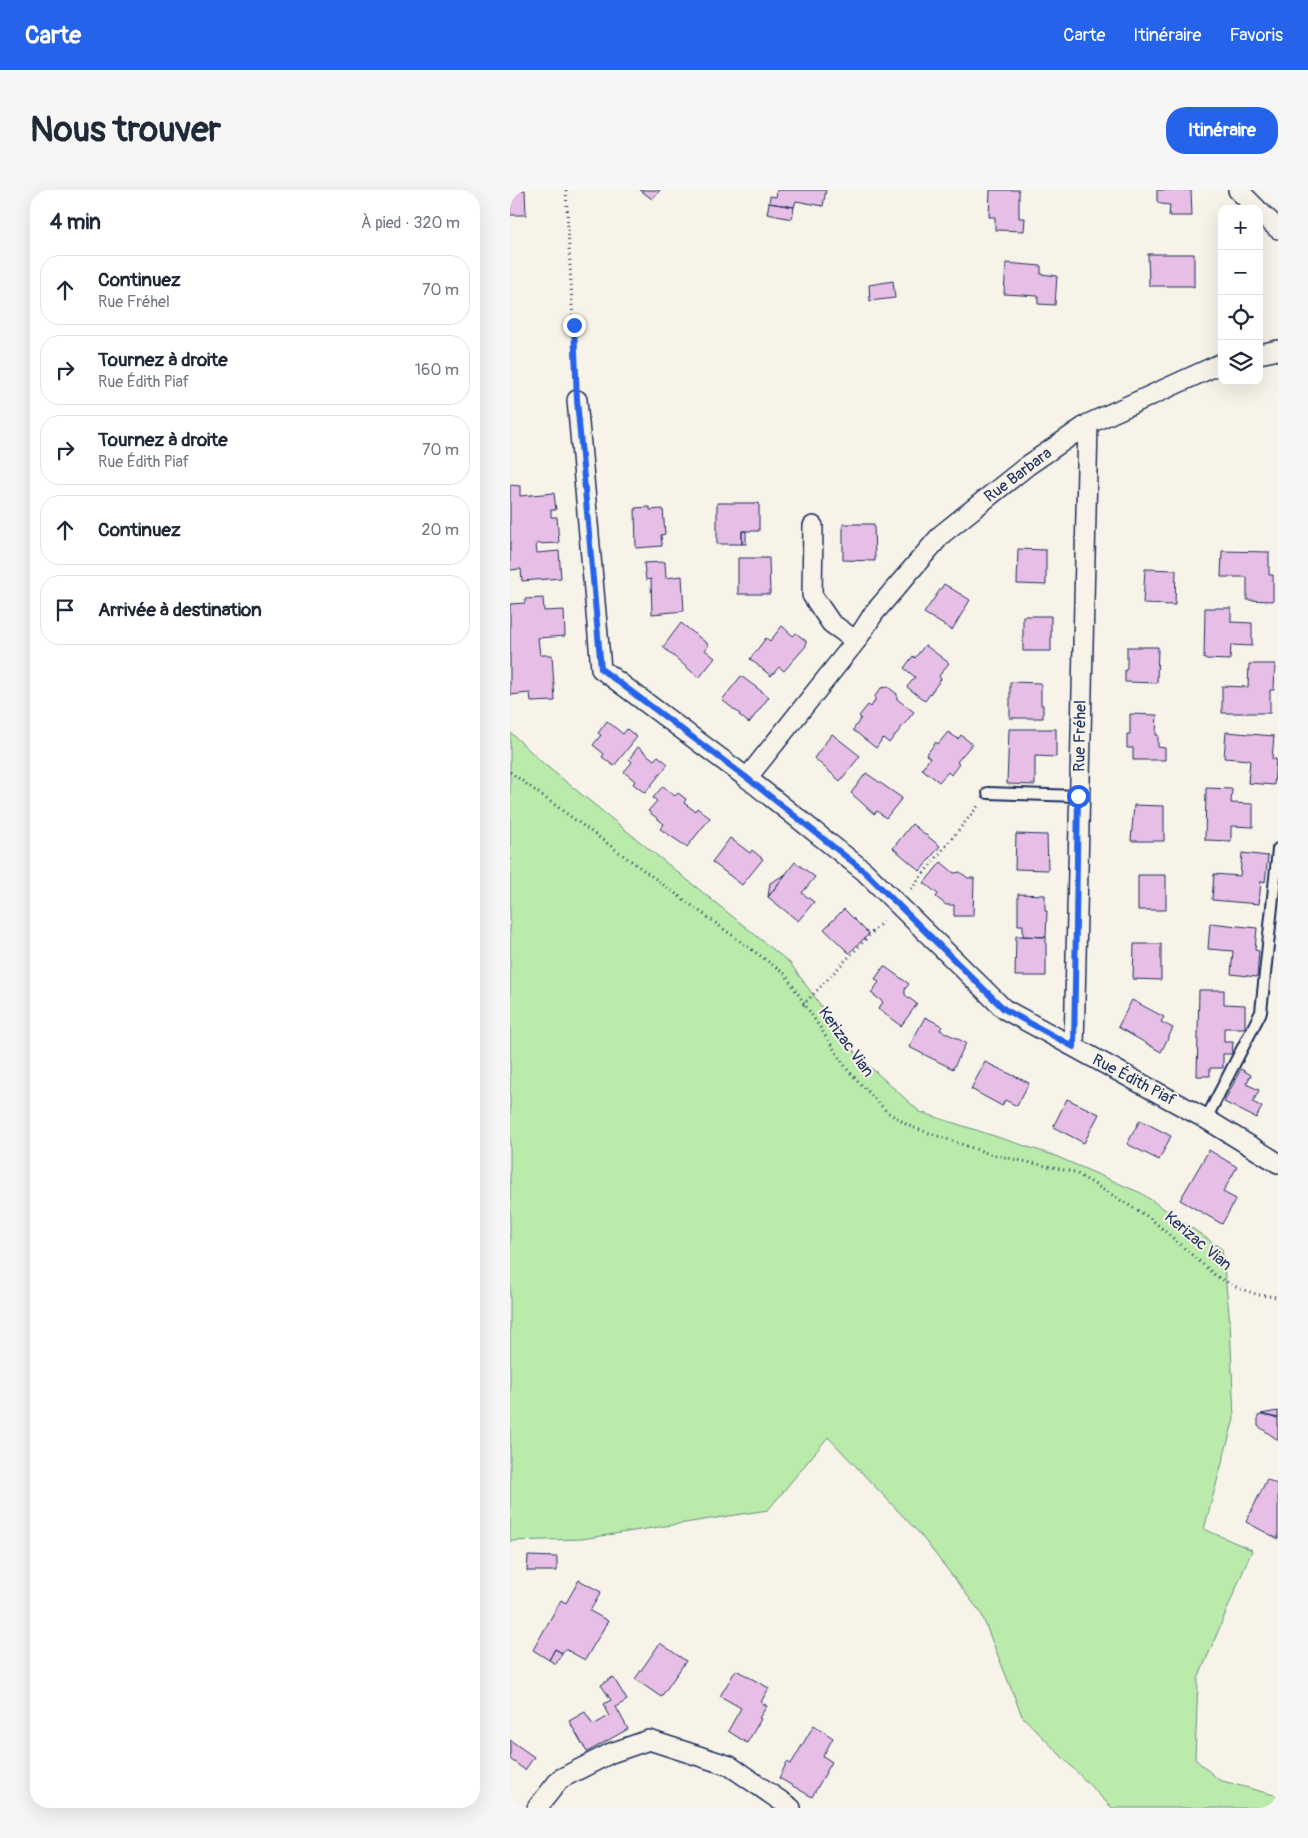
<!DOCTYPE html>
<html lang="fr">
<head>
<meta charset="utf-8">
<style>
  :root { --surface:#fff; --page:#f6f6f7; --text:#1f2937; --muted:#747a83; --line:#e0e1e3; --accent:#2563eb }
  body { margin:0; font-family:Pangolin,sans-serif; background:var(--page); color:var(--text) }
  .controls { position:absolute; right:15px; top:15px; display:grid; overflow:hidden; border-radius:10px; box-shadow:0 5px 20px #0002 }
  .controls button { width:45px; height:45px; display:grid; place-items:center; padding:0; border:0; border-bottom:1px solid var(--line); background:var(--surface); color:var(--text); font:25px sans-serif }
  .stop { position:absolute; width:15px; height:15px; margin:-11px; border:4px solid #2563eb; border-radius:50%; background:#fff }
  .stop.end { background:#2563eb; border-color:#fff; box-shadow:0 1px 5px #0008 }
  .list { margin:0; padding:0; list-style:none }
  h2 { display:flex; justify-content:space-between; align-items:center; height:65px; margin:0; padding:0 20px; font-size:21px }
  h2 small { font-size:16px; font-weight:400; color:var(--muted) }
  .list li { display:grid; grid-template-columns:32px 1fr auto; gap:15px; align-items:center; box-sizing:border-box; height:70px; margin:0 10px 10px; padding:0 10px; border:1px solid var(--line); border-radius:20px }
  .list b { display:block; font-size:19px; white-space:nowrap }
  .list p { margin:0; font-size:16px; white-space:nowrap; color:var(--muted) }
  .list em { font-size:16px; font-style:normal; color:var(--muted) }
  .icon { flex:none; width:28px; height:28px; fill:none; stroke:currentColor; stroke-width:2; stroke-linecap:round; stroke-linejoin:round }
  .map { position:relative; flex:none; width:768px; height:1618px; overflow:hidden; border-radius:20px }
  header { display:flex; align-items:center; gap:30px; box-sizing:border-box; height:70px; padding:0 25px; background:var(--accent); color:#fff }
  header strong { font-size:24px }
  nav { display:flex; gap:28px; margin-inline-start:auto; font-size:18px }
  .intro { display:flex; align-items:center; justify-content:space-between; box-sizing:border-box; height:120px; padding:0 30px }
  h1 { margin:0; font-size:35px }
  .button { padding:12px 22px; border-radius:20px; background:var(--accent); color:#fff; font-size:18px; font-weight:700 }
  main { display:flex; gap:30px; padding:0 30px }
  aside { flex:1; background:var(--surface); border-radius:20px; box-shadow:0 5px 20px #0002 }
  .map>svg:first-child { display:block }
</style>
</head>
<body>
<header>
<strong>Carte</strong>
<nav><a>Carte</a><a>Itinéraire</a><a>Favoris</a></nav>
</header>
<div class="intro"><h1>Nous trouver</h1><a class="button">Itinéraire</a></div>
<main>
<aside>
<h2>4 min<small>À pied · 320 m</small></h2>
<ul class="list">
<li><svg class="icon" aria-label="ahead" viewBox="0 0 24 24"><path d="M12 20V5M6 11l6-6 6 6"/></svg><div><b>Continuez</b><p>Rue Fréhel</p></div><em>70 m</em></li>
<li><svg class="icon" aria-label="right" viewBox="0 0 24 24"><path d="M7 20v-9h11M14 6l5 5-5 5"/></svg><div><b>Tournez à droite</b><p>Rue Édith Piaf</p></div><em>160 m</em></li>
<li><svg class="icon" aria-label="right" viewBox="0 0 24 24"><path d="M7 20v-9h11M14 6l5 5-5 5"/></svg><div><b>Tournez à droite</b><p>Rue Édith Piaf</p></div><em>70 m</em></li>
<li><svg class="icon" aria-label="ahead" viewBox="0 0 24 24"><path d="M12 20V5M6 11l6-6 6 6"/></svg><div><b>Continuez</b></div><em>20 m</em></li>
<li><svg class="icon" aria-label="arrive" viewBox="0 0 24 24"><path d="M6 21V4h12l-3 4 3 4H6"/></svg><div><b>Arrivée à destination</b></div></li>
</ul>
</aside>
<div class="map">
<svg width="768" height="1618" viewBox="0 0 768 1618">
  <rect width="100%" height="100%" fill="#f7f3e8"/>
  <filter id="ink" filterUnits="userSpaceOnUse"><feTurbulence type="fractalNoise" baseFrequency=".02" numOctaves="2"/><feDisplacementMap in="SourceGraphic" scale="10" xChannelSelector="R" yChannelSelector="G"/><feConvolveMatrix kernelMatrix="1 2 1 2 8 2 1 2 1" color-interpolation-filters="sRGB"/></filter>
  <g filter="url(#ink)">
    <path fill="#baebaa" stroke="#6a8d84" d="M0,542L34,574L280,773L346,864L410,922L543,965L631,1003L712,1059L720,1132L724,1229L694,1339L742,1360L688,1489L685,1569L709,1590L768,1606V1618H602L512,1526L471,1423L409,1343L318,1247L258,1320L72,1349L0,1351Z"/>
    <path fill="#e7bee6" stroke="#1b2f5e" d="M0,0H15L16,25H0Z
      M130,0H150L142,9Z
      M267,0H316L313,16L286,11L284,17L259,13L260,6L266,7Z
      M480,0H509V28H515L514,41L485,40V27H479Z
      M647,0H681L682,26H659L660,15L651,14L647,11Z
      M259,13L284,17L282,29L257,24Z
      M638,64H684V97L682,96H639Z
      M496,73L531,76V84L547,86L545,115L528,114V106L494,104Z
      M383,91L385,108L360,111L359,95Z
      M0,295L10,296V306L44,303L46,320H41V327H47L49,353L26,354L27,363L49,361L51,388L12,391L11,379L0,380Z
      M207,313H249V341H232V354H207Z
      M140,317V320L153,319L155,344L151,345L152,356L126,358L125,318Z
      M333,334H364L365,371L333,370Z
      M232,341H236V354H232Z
      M508,359L536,360V395L507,394Z
      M712,361L759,362V385H763V411L737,410V387H711Z
      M228,368H259L260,404H228Z
      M155,372L156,388L172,386L174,421L142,424L141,389L136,390L134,373Z
      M635,379L666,380L665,415L633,414Z
      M434,394L460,410L442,440L414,423Z
      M33,408L34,421L54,420L55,446L28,448L30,465H42L45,511L21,512L20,503L0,505V414L15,413V409Z
      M695,418H721V432L742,433V456L721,455L720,470L694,469Z
      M513,426H541V461H513Z
      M171,433L199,455L195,460L205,468L189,488L153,457Z
      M272,436L283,446L286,443L296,451V456L274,481L269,477L261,486L240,469L256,448L260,451Z
      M415,455L439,473L429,486L431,489L415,511L397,497L405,487L394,478L403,466L405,468Z
      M617,457H648L647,493L615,492V480L617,479Z
      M739,474H765L764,500H760V523H712V496L738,497Z
      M231,486L259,507L239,533L229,525L230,524L212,510Z
      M500,492L531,493V515H533V528H500Z
      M378,497L387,504V509L404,522L379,553L373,548L366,558L343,540L351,528L349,526L358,515L361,517L365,510V506L371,498Z
      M620,524L647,525L646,545H648V557L655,558V570H623V558H617V544H620Z
      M97,531L113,544L117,539L127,547L104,576L92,567L94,564L83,555L91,545L88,543Z
      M499,539H546V567L525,566V595L497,594Z
      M438,542L448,549L451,545L462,554L447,572L449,574L441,585L438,582L429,592L412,579L420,568L416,565L426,552L428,554Z
      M716,542L764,546L762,569H766L764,595L738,593L740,570L714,568Z
      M322,544L350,566L330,591L304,568Z
      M128,557L144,570L148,566L158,574L135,603L123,594L125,591L114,582L122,572L119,569Z
      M356,583L392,608L376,628L367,621L364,624L341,603Z
      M153,596L165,606L168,603L176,609L174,613L185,621L187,618L200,628L177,657L150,639L154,634L138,621L147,611L143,608Z
      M696,598L722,599L721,613L743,614V637L721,636V651L695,650Z
      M624,615L654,616V651H621Z
      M402,634L430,656L410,681L383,658Z
      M506,644L537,645L538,680L505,679Z
      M220,648L240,663L242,660L253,669L232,695L202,672Z
      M732,663L758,666L755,692L751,691L749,714L702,710L704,684L730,686Z
      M285,672L305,687L292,703L304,712L288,731L258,707Z
      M431,672L444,683L450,682L458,688H464L463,726H444V715H436L426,707L428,704L414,693Z
      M276,684L258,707L260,693Z
      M628,685H656V720H628Z
      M508,704L535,705V721H537L536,747L513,746V735H508Z
      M334,719L359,744L339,763L314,739Z
      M700,733L747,738L745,760L749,761L747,787L721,784L723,761L698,759Z
      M506,746L536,747V786H505Z
      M624,754H651V790L623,789Z
      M374,776L399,794L395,799V805L407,814L391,836L368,819L373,812L361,803L369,792L365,789Z
      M689,800H714V814L735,815V838H714V852H723L722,864H713V878H700V886H687Z
      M622,810L654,827L651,832L663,838L651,862L608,837Z
      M415,827L432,836L430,840L456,853L443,879L399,857Z
      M475,872L519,893L507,916L495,910L492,916L461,899Z
      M731,879L741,885L736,894L749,900L743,912L752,917L746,928L714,912Z
      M557,909L589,924L574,953L543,937Z
      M630,930L661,946L649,970L617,954Z
      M699,960L727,977L713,1002L726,1009L712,1034L670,1010Z
      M768,1221V1228L751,1224Z
      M751,1225L768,1228V1250L748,1236V1226Z
      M757,1289L768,1295V1349L736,1332Z
      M18,1366L47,1367V1381H17Z
      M69,1390L91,1402L80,1421L98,1431L75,1470L55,1459L52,1463L45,1459L39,1470L23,1460L51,1410L56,1413Z
      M150,1453L176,1471L151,1507L125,1489Z
      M45,1459L52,1463L46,1474L39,1470Z
      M226,1480L259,1498L251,1512L257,1516L249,1528L251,1529L237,1553L218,1541L231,1518L210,1506Z
      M103,1487L117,1510L106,1517L118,1539L77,1562L59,1531L75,1522L83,1535L99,1526L95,1519L96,1518L94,1514L101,1510L91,1495Z
      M304,1535L323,1548L313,1566L322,1572L302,1607L269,1588L277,1572L281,1574Z
      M0,1550L24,1567L15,1580L0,1569Z"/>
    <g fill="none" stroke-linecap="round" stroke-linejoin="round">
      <g stroke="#1b2f5e" stroke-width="14">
        <path id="lane" d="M478,603L569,606
          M696,929L751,822L768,659"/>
      </g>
      <g stroke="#1b2f5e" stroke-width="22">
        <path id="street" d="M728,0L747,19
          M749,21L768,39
          M749,164L768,160
          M67,210L91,479L237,588L354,681L494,819L696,929L768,973
          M303,336L302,405L321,433L346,451
          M237,588L346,451L364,423L432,344L517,276L578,234L712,173
          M564,857L578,234
          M27,1618L50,1589L101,1563L139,1550L220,1576L281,1618"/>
      </g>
      <path stroke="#1b2f5e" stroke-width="3" stroke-dasharray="1 4" stroke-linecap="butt" d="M56,0L66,189
        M0,582L275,784L337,879L376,921L399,936L480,964L564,982L640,1028L706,1086L728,1098L749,1105L768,1107
        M401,699L468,616
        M293,815L374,730"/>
      <use href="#lane" stroke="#f7f3e8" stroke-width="10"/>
      <use href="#street" stroke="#f7f3e8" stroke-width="19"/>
    </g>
  </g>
  <g fill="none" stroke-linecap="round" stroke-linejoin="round" filter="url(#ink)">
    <path stroke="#2563eb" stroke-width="6" d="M64,135L67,210L91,479L237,588L354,681L494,819L564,857L568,606"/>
  </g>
  <g text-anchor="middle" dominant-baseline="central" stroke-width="4" stroke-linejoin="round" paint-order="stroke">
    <g font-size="16" fill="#1b2f5e" stroke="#f7f3e8">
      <text transform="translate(508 285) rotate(-37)">Rue Barbara</text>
      <text transform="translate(570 546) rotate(-89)">Rue Fréhel</text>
      <text transform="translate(336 852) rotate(54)">Kerizac Vian</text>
      <text transform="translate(624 890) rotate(28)">Rue Édith Piaf</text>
      <text transform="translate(688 1051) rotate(40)">Kerizac Vian</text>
    </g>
  </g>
</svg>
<div class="controls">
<button>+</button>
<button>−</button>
<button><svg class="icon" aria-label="locate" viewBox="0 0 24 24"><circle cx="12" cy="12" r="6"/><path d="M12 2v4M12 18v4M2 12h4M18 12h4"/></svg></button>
<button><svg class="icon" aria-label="layers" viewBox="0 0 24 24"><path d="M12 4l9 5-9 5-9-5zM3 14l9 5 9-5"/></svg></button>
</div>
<div class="stop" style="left:568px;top:606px"></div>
<div class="stop end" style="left:64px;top:135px"></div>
</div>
</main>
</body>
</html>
